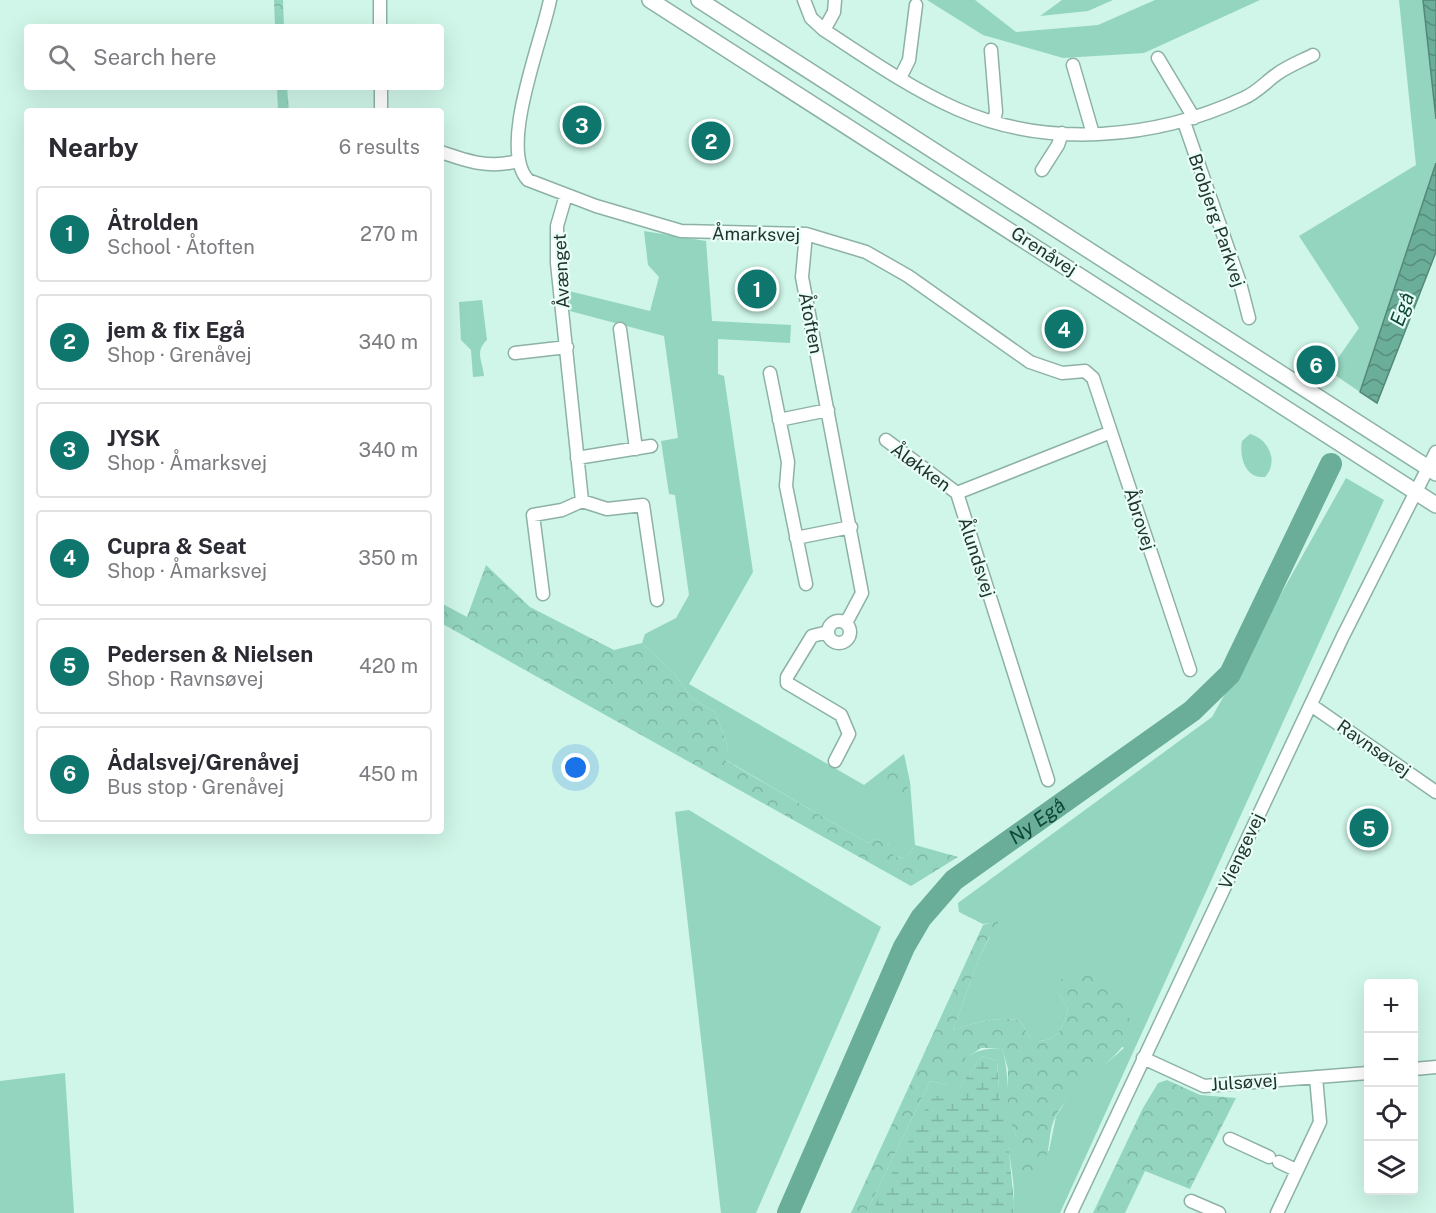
<!DOCTYPE html>
<html lang="en">
<head>
<meta charset="utf-8">
<style>
  :root { --surface:#fff; --page:#f7f7f7; --text:#2b2b33; --muted:#7c7c81; --line:#e1e1e2; --accent:#0f766e }
  body { margin:0; font-family:"Public Sans",sans-serif; background:var(--page); color:var(--text) }
  .controls { position:absolute; right:18px; bottom:18px; display:grid; overflow:hidden; border-radius:6px; box-shadow:0 6px 24px #0002 }
  .controls button { width:54px; height:54px; display:grid; place-items:center; padding:0; border:0; border-bottom:2px solid var(--line); background:var(--surface); color:var(--text); font:30px sans-serif }
  .you { position:absolute; left:576px; top:768px; width:21px; height:21px; margin:-15px; border:4px solid #fff; border-radius:50%; background:#1a73e8; box-shadow:0 0 0 9px #1a73e833 }
  .badge { display:grid; place-items:center; width:39px; height:39px; border-radius:50%; background:var(--accent); color:#fff; font-size:20px; font-weight:700 }
  .pin { position:absolute; translate:-50% -50%; border:3px solid #fff; box-shadow:0 2px 6px #0006 }
  .list { margin:0; padding:0; list-style:none }
  h2 { display:flex; justify-content:space-between; align-items:center; height:78px; margin:0; padding:0 24px; font-size:26px }
  h2 small { font-size:20px; font-weight:400; color:var(--muted) }
  .list li { display:grid; grid-template-columns:39px 1fr auto; gap:18px; align-items:center; box-sizing:border-box; height:96px; margin:0 12px 12px; padding:0 12px; border:2px solid var(--line); border-radius:6px }
  .list b { display:block; font-size:22px; white-space:nowrap }
  .list p { margin:0; font-size:20px; white-space:nowrap; color:var(--muted) }
  .list em { font-size:20px; font-style:normal; color:var(--muted) }
  .icon { flex:none; width:33px; height:33px; fill:none; stroke:currentColor; stroke-width:2; stroke-linecap:round; stroke-linejoin:round }
  .map { position:relative; flex:none; width:1436px; height:1213px; overflow:hidden }
  .search { position:absolute; background:var(--surface); box-shadow:0 6px 24px #0002; left:24px; top:24px; width:420px; height:66px; display:flex; align-items:center; gap:15px; box-sizing:border-box; padding:0 21px; border-radius:6px; color:var(--muted); font-size:22px }
  .panel { position:absolute; background:var(--surface); box-shadow:0 6px 24px #0002; left:24px; top:108px; width:420px; height:726px; border-radius:6px }
  .map>svg:first-child { display:block }
</style>
</head>
<body>
<div class="map">
<svg width="1436" height="1213" viewBox="0 0 1436 1213">
  <defs>
    <pattern id="forest-crowns" width="20" height="18" patternUnits="userSpaceOnUse" patternTransform="scale(1.5)"><rect width="20" height="18" fill="#93d5bf"/><path d="M2 6a3 3 0 1 1 6 0M12 15a3 3 0 1 1 6 0" fill="none" stroke="#7fb7a4"/></pattern>
    <pattern id="wetland-marsh" width="20" height="14" patternUnits="userSpaceOnUse" patternTransform="scale(1.5)"><rect width="20" height="14" fill="#93d5bf"/><path d="M1 5h8M5 5V1M11 12h8M15 12V8" fill="none" stroke="#7fb7a4"/></pattern>
    <pattern id="water-waves" width="16" height="10" patternUnits="userSpaceOnUse" patternTransform="scale(1.5)"><rect width="16" height="10" fill="#6aad98"/><path d="M0 5q4-4 8 0t8 0" fill="none" stroke="#578d7c"/></pattern>
  </defs>
  <rect width="100%" height="100%" fill="#cff6e8"/>
  <path fill="#93d5bf" d="M927,0H975L1016,32L1098,25L1155,0H1260L1144,53L1063,58L983,35Z
    M1062,0H1113L1088,11L1040,16Z
    M1399,0H1423L1436,119V163L1360,392L1329,371L1359,328L1299,236L1416,165Z
    M644,231L706,241L712,321L791,325L790,343L718,339V374L724,376L753,572L689,684L864,785L904,754L910,782L915,845L906,858L895,857L887,849L889,843L874,839L868,843L724,759L728,747L715,712L691,698L676,675L642,643L645,634L676,618L689,595L675,495L669,494L661,441L678,438L664,336L570,311L569,291L650,311L659,277L648,265Z
    M482,300L487,340C474,352 483,362 484,376L473,377L471,350L461,340L459,302Z
    M1250,434C1269,439 1279,462 1265,477C1245,479 1239,456 1242,441Z
    M1346,478L1384,500L1060,1213H1013C1018,1177 1004,1139 1000,1103C998,1089 999,1075 997,1061L982,1056L871,1213H866L930,1081L947,1085C965,1058 967,1049 1002,1048C1011,1078 1005,1106 1016,1136L1049,1151L1056,1116L1070,1095L1124,1048L1059,993L1068,1010C1062,1031 1057,1042 1032,1041L1020,1021C999,1015 973,1023 953,1030L979,958L997,922L983,924L959,912L958,903L1212,717Z
    M689,810L881,927L756,1213H721L675,812Z
    M65,1073L74,1213H0V1081Z"/>
  <path fill="url(#forest-crowns)" d="M274,0H283L284,27H275Z
    M277,87H287L289,111H278Z
    M486,565L530,607L614,650L642,643L676,675L691,698L715,712L728,747L725,760L868,843L874,839L889,842L888,849L895,857L906,858L915,845L958,857L911,886L441,623V603L467,617Z
    M896,763L906,775L908,792L896,793L874,781Z
    M997,921L1003,931L989,937L979,958L953,1030C973,1023 999,1015 1020,1021L1032,1041C1057,1042 1062,1031 1068,1010L1059,993V982L1074,969C1092,970 1116,993 1125,1008C1129,1015 1131,1024 1133,1031C1116,1063 1079,1081 1058,1112C1042,1137 1060,1159 1024,1180L1016,1136L1008,1114V1069L1002,1048H981L966,1058L959,1081L947,1085L930,1081L866,1213H851L983,925Z
    M1167,1080L1200,1095L1236,1098L1190,1189L1145,1171L1125,1213H1093L1143,1108L1158,1083Z"/>
  <path fill="url(#wetland-marsh)" d="M982,1056L997,1061L1000,1102L1008,1142L1014,1203L1013,1213H871L932,1097L957,1091Z"/>
  <path fill="url(#water-waves)" stroke="#558878" stroke-width="1.5" d="M1423,0H1436V119Z
    M1436,163V252L1377,403L1360,392Z"/>
  <g fill="none" stroke-linecap="round" stroke-linejoin="round">
    <path stroke="#6aad98" stroke-width="22" id="s1" d="M788,1213L904,947L921,918L954,880L1192,711L1230,674L1331,464"/>
    <g stroke="#8db2a5" stroke-width="15">
      <path id="minor" d="M380,0V27
        M550,0C542,41 498,148 528,180L596,206L681,231L806,234L866,252L908,276L1030,362L1062,373L1085,371L1093,378L1190,670
        M804,0L811,18L824,30C867,58 910,88 957,109C1048,149 1156,139 1244,98C1256,93 1266,82 1277,74C1288,66 1301,61 1313,55
        M824,30L834,12L835,0
        M991,50L996,112L994,121
        M1158,58L1194,118
        M1073,65L1093,134
        M900,78L909,60L916,5
        M381,87V111
        M1184,122L1240,283L1249,318
        M441,152C467,161 490,169 517,161
        M1042,170L1058,145L1062,133
        M566,195L557,226V263L582,501
        M806,234L802,277L862,593L846,623
        M620,329L636,449
        M515,353L567,347
        M770,373L788,462L786,486L806,584
        M779,420L828,410
        M886,440L957,493
        M577,458L651,446
        M796,538L851,527
        M543,594L533,515L562,510L582,501L607,509L643,505L657,600
        M828 632a11 11 0 1 1 22 0a11 11 0 1 1-22 0Z
        M828,632L812,636L787,677V683L841,715L849,734L835,761
        M1311,705L1436,792
        M1048,780L957,493L1111,432
        M1143,1058L1204,1086L1368,1073
        M1414,1069L1436,1067
        M1230,1139L1269,1157
        M1279,1162L1296,1170
        M1191,1201L1219,1213
        M1071,1213L1343,636L1436,452
        M1277,1213L1320,1122L1316,1077"/>
    </g>
    <g stroke="#8db2a5" stroke-width="18">
      <path id="major" d="M650,0L1436,505
        M699,0L1436,473"/>
    </g>
    <use href="#minor" stroke="#fff" stroke-width="12"/>
    <use href="#major" stroke="#fff" stroke-width="15"/>
  </g>
  <g text-anchor="middle" dominant-baseline="central" stroke-width="4.5" stroke-linejoin="round" paint-order="stroke">
    <g font-size="18" fill="#24332e" stroke="#e8fff7">
      <text transform="translate(1217 220) rotate(71)">Brobjerg Parkvej</text>
      <text transform="translate(756 234) rotate(1)">Åmarksvej</text>
      <text transform="translate(1044 251) rotate(33)">Grenåvej</text>
      <text transform="translate(561 271) rotate(-93)">Åvænget</text>
      <text transform="translate(811 323) rotate(79)">Åtoften</text>
      <text transform="translate(921 467) rotate(36)">Åløkken</text>
      <text transform="translate(1140 519) rotate(72)">Åbrovej</text>
      <text transform="translate(977 557) rotate(72)">Ålundsvej</text>
      <text transform="translate(1374 748) rotate(35)">Ravnsøvej</text>
      <text transform="translate(1241 851) rotate(-65)">Viengevej</text>
      <text transform="translate(1244 1082) rotate(-4)">Julsøvej</text>
    </g>
    <g font-size="20" font-style="italic" fill="#0c4738" stroke="#e8fff7">
      <text transform="translate(1402 309) rotate(-69)">Egå</text>
      <text stroke="none"><textPath href="#s1" startOffset="476">Ny Egå</textPath></text>
    </g>
  </g>
</svg>
<div class="controls">
<button>+</button>
<button>−</button>
<button><svg class="icon" aria-label="locate" viewBox="0 0 24 24"><circle cx="12" cy="12" r="6"/><path d="M12 2v4M12 18v4M2 12h4M18 12h4"/></svg></button>
<button><svg class="icon" aria-label="layers" viewBox="0 0 24 24"><path d="M12 4l9 5-9 5-9-5zM3 14l9 5 9-5"/></svg></button>
</div>
<div class="you"></div>
<div class="pin badge" style="left:757px;top:289px">1</div>
<div class="pin badge" style="left:711px;top:141px">2</div>
<div class="pin badge" style="left:582px;top:125px">3</div>
<div class="pin badge" style="left:1064px;top:329px">4</div>
<div class="pin badge" style="left:1369px;top:828px">5</div>
<div class="pin badge" style="left:1316px;top:365px">6</div>
<div class="search"><svg class="icon" aria-label="search" viewBox="0 0 24 24"><circle cx="10" cy="10" r="6"/><path d="M15 15l6 6"/></svg>Search here</div>
<section class="panel">
<h2>Nearby<small>6 results</small></h2>
<ul class="list">
<li><span class="badge">1</span><div><b>Åtrolden</b><p>School · Åtoften</p></div><em>270 m</em></li>
<li><span class="badge">2</span><div><b>jem &amp; fix Egå</b><p>Shop · Grenåvej</p></div><em>340 m</em></li>
<li><span class="badge">3</span><div><b>JYSK</b><p>Shop · Åmarksvej</p></div><em>340 m</em></li>
<li><span class="badge">4</span><div><b>Cupra &amp; Seat</b><p>Shop · Åmarksvej</p></div><em>350 m</em></li>
<li><span class="badge">5</span><div><b>Pedersen &amp; Nielsen</b><p>Shop · Ravnsøvej</p></div><em>420 m</em></li>
<li><span class="badge">6</span><div><b>Ådalsvej/Grenåvej</b><p>Bus stop · Grenåvej</p></div><em>450 m</em></li>
</ul>
</section>
</div>
</body>
</html>
